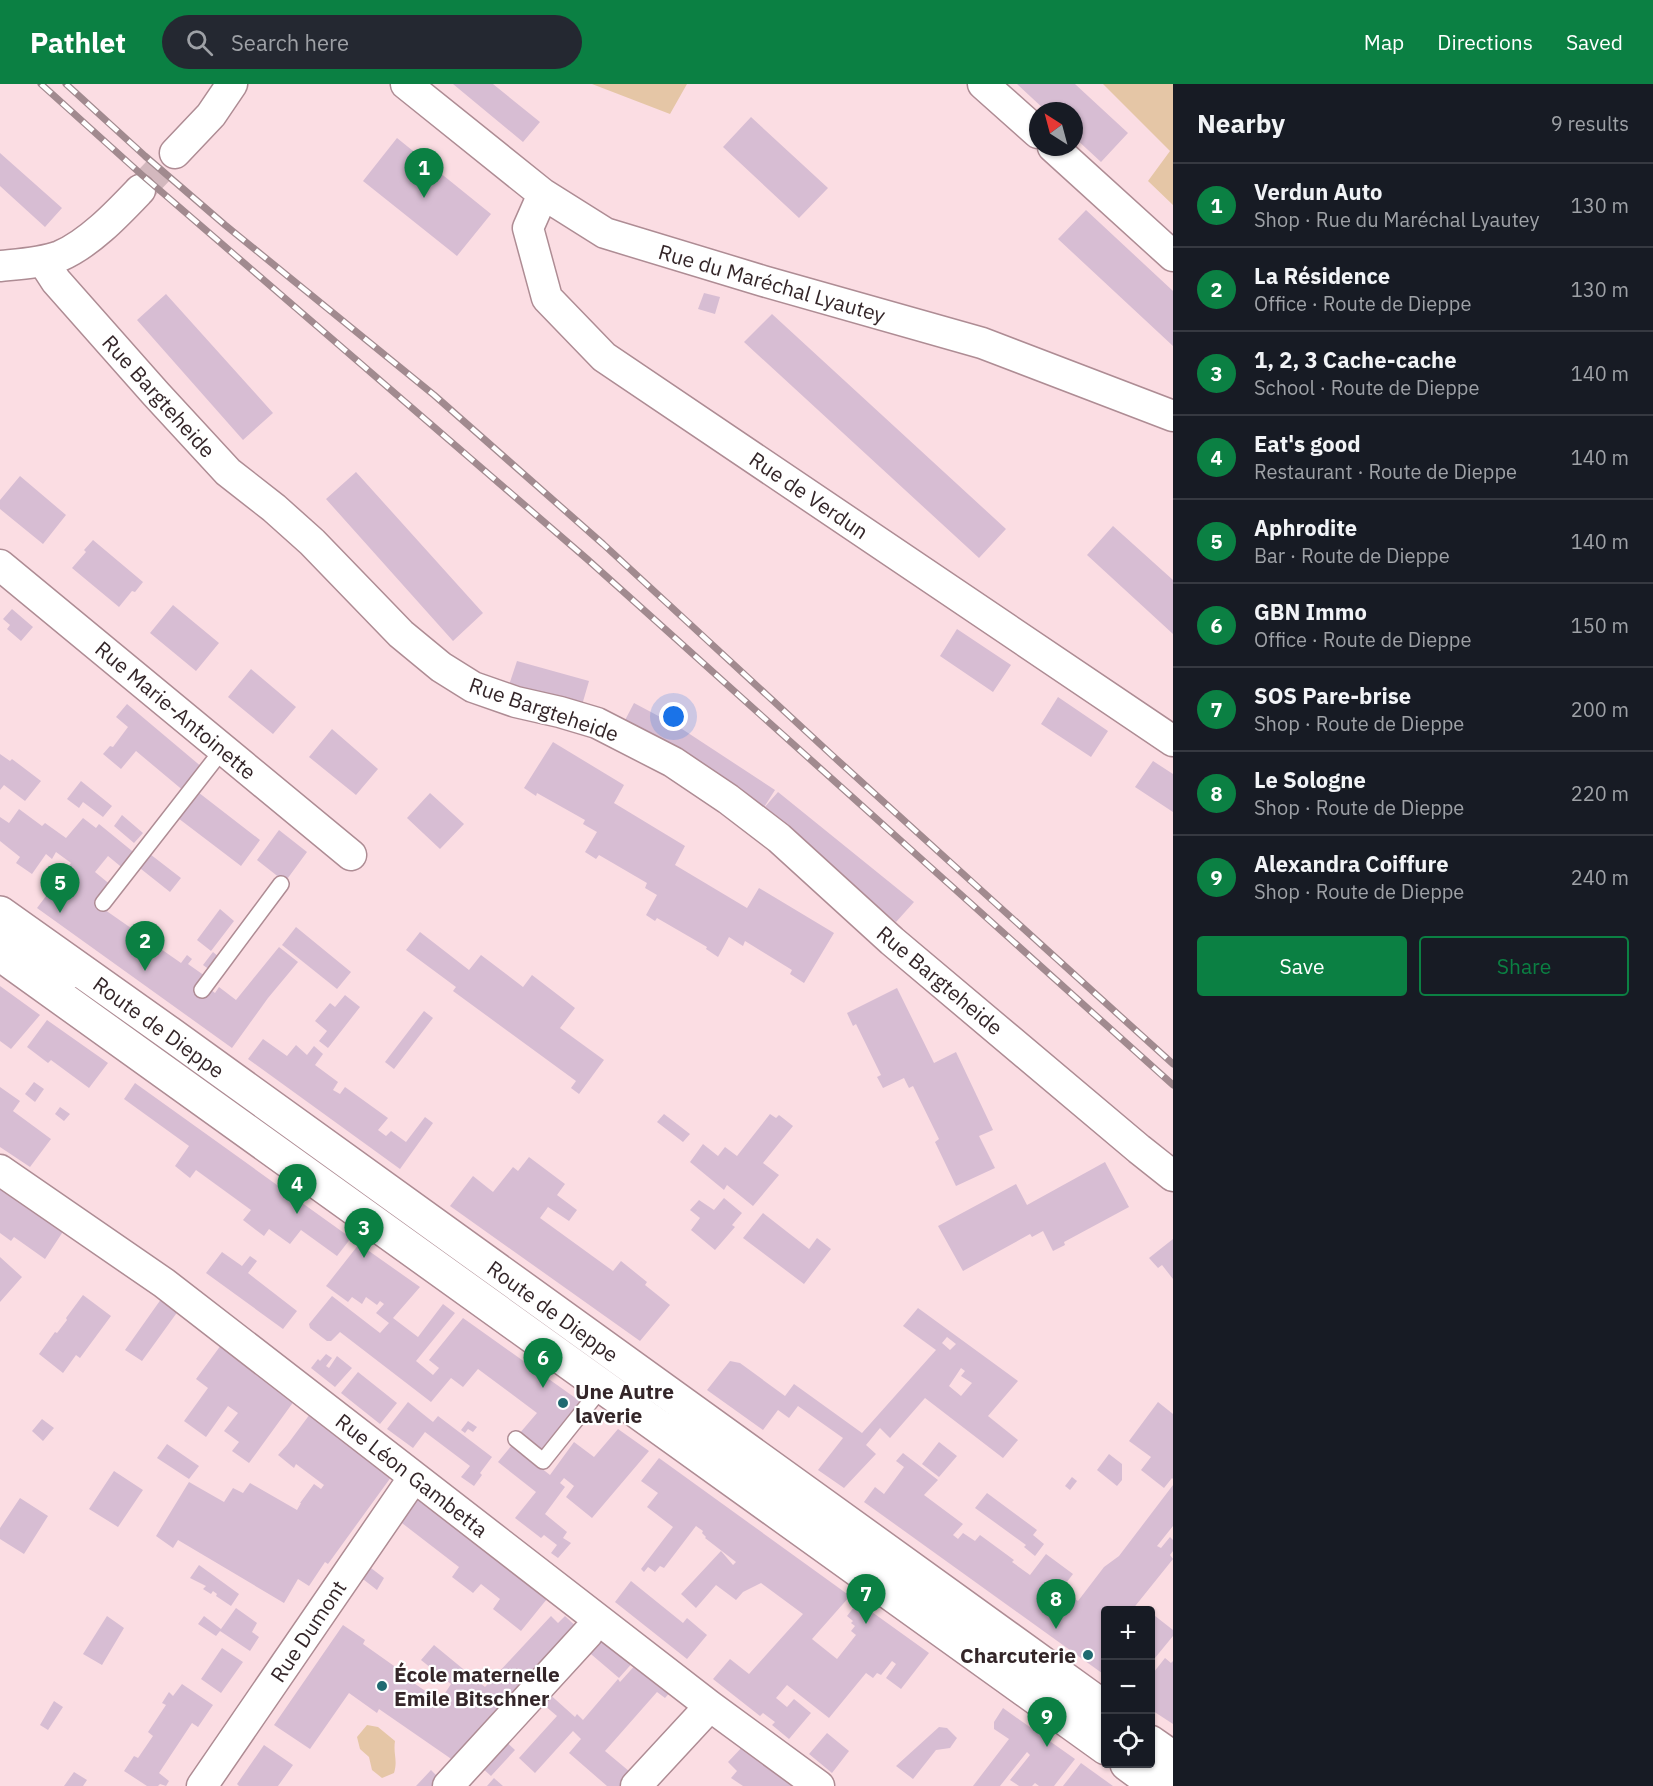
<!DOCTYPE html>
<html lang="en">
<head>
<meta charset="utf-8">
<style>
  :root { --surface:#171b24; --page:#242831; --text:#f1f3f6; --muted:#9ea1a6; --line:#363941; --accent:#0b8043 }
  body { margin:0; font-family:"IBM Plex Sans",sans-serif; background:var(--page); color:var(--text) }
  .controls { position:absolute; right:18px; bottom:18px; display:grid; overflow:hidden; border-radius:6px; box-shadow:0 2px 4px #0004 }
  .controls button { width:54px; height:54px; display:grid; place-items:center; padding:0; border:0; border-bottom:2px solid var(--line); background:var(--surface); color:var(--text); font:30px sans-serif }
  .compass { position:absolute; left:1029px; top:18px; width:54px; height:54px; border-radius:50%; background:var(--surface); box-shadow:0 2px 4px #0004; rotate:324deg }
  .you { position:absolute; left:674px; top:633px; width:21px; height:21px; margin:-15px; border:4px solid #fff; border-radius:50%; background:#1a73e8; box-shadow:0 0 0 9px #1a73e833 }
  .badge { display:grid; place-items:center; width:39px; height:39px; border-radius:50%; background:var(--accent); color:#fff; font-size:20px; font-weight:700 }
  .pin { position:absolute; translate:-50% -50px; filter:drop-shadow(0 2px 3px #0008) }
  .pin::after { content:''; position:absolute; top:32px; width:21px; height:18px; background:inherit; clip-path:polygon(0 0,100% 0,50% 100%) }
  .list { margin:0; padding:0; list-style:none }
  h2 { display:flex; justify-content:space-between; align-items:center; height:78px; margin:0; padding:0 24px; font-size:26px }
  h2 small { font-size:20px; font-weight:400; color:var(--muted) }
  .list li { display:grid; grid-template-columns:39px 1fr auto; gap:18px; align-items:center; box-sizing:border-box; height:84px; padding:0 24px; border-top:2px solid var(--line) }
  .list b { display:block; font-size:22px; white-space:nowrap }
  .list p { margin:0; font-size:20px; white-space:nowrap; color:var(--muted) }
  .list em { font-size:20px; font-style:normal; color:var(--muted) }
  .actions { display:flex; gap:12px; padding:18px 24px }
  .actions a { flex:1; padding:14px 0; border:2px solid var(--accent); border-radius:6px; text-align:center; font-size:21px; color:var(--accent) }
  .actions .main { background:var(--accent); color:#fff }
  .icon { flex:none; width:33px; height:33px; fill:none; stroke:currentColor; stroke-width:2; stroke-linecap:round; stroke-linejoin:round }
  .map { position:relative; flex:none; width:1173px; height:1702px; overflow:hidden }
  header { display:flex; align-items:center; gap:36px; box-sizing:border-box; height:84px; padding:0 30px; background:var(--accent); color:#fff }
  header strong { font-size:28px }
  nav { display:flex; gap:33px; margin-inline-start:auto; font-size:21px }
  .search { width:420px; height:54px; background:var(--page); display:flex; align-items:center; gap:15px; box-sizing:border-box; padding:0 21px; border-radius:33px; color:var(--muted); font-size:22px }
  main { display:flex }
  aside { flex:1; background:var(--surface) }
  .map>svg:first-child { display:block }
</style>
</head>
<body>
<header>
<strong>Pathlet</strong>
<div class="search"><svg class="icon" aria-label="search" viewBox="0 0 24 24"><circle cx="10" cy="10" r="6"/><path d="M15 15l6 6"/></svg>Search here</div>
<nav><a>Map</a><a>Directions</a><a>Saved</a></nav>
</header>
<main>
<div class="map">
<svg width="1173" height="1702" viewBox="0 0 1173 1702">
  <rect width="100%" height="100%" fill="#fbdde3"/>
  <path fill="#e5c6a6" d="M592,0H687L670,30Z
    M1103,0H1173V121L1148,97L1170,67Z
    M367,1641L378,1643L395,1657C393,1670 398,1676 394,1689L382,1694L372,1686L369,1673L360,1665L357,1653Z"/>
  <path fill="#d7bdd3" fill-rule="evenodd" d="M453,0H493L540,38L523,58Z
    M1017,0H1075L1128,49L1101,78L1074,53V27H1046Z
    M751,33L828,104L799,134L723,63Z
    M397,54L491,130L457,172L363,97Z
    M0,69L62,124L45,143L0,102Z
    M1086,126L1173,207V262L1058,155Z
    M704,209L720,213L715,230L698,225Z
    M166,210L273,329L243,356L137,236Z
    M772,230L1006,445L979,474L744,258Z
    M356,388L483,529L453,557L326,415Z
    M20,392L66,431L43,460L0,425V416Z
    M1113,442L1173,496V550L1087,471Z
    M93,456L143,498L135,508L132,507L119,523L72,484L86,468L84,466Z
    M173,521L219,559L196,587L150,549Z
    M12,525L33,543L21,557L7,545L10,541L3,535Z
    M957,545L1011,581L993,608L940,572Z
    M517,577L589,597L582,621L509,601Z
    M251,585L296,623L273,650L228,613Z
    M1058,613L1108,647L1091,673L1041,640Z
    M634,619L679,643L775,706L763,725L778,708L914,818L896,838L761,727L622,642Z
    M127,620L203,684L185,708L136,667L121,685L103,670L110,662L113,663L128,643L116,633Z
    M332,645L378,685L356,711L309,673Z
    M553,658L624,701L614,719L685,762L675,781L747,824L759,804L834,849L804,899L790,890L792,886L745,857L743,862L729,853L718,873L706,865L707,863L657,834L655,837L646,831L657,811L645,804L647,799L599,771L596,775L585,768L597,748L583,740L585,736L537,709L536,712L524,704Z
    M0,670L10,677L12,675L41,697L25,717L4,701L0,706Z
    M1153,677L1173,690V728L1135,703Z
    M81,697L112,722L103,733L83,718L79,724L67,715Z
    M194,705L260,756L241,782L174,731Z
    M430,709L464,740L440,765L407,734Z
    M19,725L42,742L45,739L66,754L83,734L96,744L99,740L137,771L125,786L108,772L95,788L112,802L98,821L181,879L187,871L192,875L188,880L205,892L207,903L215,909L219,903L236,916L279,863L298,878L268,914L232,964L37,824L71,779L56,768L52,775L46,770L32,790L16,779L20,773L0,757V733L9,739Z
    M122,731L143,749L134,759L114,742Z
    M279,746L307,768L285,798L257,776Z
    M146,767L181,794L170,808L136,781Z
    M220,825L234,837L211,867L197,856Z
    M296,843L351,888L337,905L282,861Z
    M420,848L469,886L481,871L523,903L532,891L575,924L560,944L604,976L579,1010L571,1004L576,997L453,907L456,903L406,866Z
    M213,868L219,873L210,886L203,881Z
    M0,902L40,931L11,965L0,957Z
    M897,904L934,979L956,968L993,1046L979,1052L995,1084L956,1102L935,1058L939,1055L913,1002L909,1004L904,994L883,1004L877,993L881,991L856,940L853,942L847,929Z
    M345,911L360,923L328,964L319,957L327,947L315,937L330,919L335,923Z
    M424,927L433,934L394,985L385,978Z
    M47,936L108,979L89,1004L51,976L48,979L27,963Z
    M263,955L287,972L296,961L307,971L314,962L323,970L315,981L338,998L333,1006L340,1010L345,1003L388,1034L378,1046L386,1052L391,1047L406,1058L425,1033L433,1039L400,1085L248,975Z
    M34,998L44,1005L35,1018L25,1010Z
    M135,999L351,1154L337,1172L301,1146L290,1160L269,1145L264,1152L243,1136L251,1126L196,1086L190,1094L175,1082L189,1062L124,1015Z
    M0,1003L20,1017L13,1027L51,1055L30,1083L0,1063Z
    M60,1023L70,1030L64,1037L55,1030Z
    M664,1030L690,1050L683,1058L657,1038Z
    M770,1030L776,1034L779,1031L793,1042L763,1079L779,1091L753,1122L727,1101L724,1106L690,1078L703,1060L718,1072L725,1063L737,1072Z
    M529,1073L565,1100L557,1111L577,1126L569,1137L548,1123L540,1134L613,1187L621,1177L647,1198L645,1201L670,1221L640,1257L450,1122L473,1092L493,1108L513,1083L518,1087Z
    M1105,1078L1129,1123L1064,1158L1065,1161L1053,1167L1043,1147L1032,1153L1030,1150L963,1187L938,1142L1016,1100L1027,1121Z
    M0,1098L66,1143L45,1175L14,1153L11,1157L0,1149Z
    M724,1114L742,1129L732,1141L735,1143L715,1166L691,1146L700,1134L690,1126L699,1116L714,1126Z
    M763,1129L809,1165L817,1154L831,1165L804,1200L743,1154Z
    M1173,1155V1195L1162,1181L1158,1184L1149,1174Z
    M359,1160L420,1203L393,1234L418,1253L443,1220L455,1229L416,1277L433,1291L439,1284L429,1276L463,1234L581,1318L541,1367L519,1350L537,1329L478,1285L463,1303L451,1294L431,1318L340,1248L331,1257H327L310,1244L309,1240L332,1212L380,1249L389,1239L376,1229L384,1220L380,1217L377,1221L366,1213L362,1220L352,1213L348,1218L326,1202Z
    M222,1168L242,1182L250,1172L257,1177L248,1189L297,1227L283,1245L206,1189Z
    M0,1173L22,1193L0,1218Z
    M83,1211L111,1232L80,1274L76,1271L63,1289L39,1270L55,1248L57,1249L67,1236L66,1234Z
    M164,1211L181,1223L142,1277L125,1266Z
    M918,1224L1018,1297L988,1332L1018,1356L1003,1374L925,1314L890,1354L880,1344L866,1361L876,1370L844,1404L818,1386L843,1354L798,1322L789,1334L778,1326L763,1346L707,1306L730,1277L740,1279L785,1312L794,1300L862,1349L936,1266L903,1242ZM947,1253L956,1260L950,1266L942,1259ZM961,1284L965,1287L961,1292L972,1299L961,1312L949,1302Z
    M224,1257L297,1313L249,1379L232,1367L239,1358L224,1347L238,1329L228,1322L206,1353L184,1337L208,1304L196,1295Z
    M326,1270L332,1274L326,1282L329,1284L337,1272L352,1284L335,1303L311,1284L318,1275L320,1277Z
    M358,1288L397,1319L380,1340L341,1309Z
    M408,1318L433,1338L438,1332L492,1373L480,1389L482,1391L474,1402L461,1393L470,1382L425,1348L413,1364L387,1345Z
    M1158,1318L1173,1330V1395L1172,1394L1164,1404L1141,1386L1151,1373L1129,1357Z
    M313,1326L394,1389L328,1480L325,1478L309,1502L298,1495L284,1519L178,1456L173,1464L156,1452L189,1398L224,1418L233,1404L243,1409L250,1399L297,1426L301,1419H300L314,1400L321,1405L324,1401L296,1380L294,1384L278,1371L287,1361Z
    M42,1335L54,1344L43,1357L32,1347Z
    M468,1337L477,1343L473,1348L468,1345L465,1349L461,1346Z
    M618,1345L649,1367L592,1434L566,1413L574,1402L564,1394L560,1399L565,1403L545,1430L567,1448L563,1454L571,1459L558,1474L551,1469L557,1461L544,1451L541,1454L515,1434L536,1408L498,1378L512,1361L550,1391L574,1358L594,1373Z
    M939,1358L957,1372L939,1393L922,1380Z
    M167,1360L199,1382L189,1395L157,1374Z
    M903,1369L938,1396L924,1411L963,1440L953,1451L958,1455L963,1449L975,1457L980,1451L1014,1476L1012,1478L1030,1491L1046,1470L1073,1490L1063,1503L1054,1508L1068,1519L1072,1513L1078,1517L1104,1483L1119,1472L1173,1401V1442L1157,1462L1161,1464L1170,1453L1173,1456V1467L1170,1471L1173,1475L1132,1526H1106V1560L1104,1562L1106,1563V1592L864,1418L875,1403L884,1410L904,1383L896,1377Z
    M1109,1370L1122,1380V1396L1117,1402L1097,1386Z
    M659,1374L850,1512L812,1555L837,1575L856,1551L851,1547L855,1542L851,1539L853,1537L847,1532L858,1518L929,1569L901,1605L886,1594L896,1580L892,1577L881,1591L877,1589L873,1594L866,1589L829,1634L787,1601L776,1614L787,1623L794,1615L811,1629L789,1655L772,1641L775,1638L763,1629L760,1632L713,1595L730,1575L749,1590L803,1530L761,1499L743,1508L736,1516L716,1501L696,1524L681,1510L721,1467L733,1481L736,1478L705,1454L706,1453L702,1449L703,1447L696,1442L664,1484L660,1482L655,1488L648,1483L644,1488L641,1485L673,1443L647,1423L658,1409L641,1397Z
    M114,1387L143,1406L118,1443L89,1425Z
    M1072,1393L1077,1397L1070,1406L1065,1402Z
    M987,1409L1037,1446L1033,1451L1044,1460L1035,1472L1024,1463L1026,1461L975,1424Z
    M423,1411L551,1510L521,1547L493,1525L500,1515L481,1500L473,1509L452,1493L459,1483L398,1436L412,1415Z
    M20,1414L48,1432L24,1470L0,1455V1444Z
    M199,1481L239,1510L231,1522L216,1512L217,1510L213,1507L211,1510L203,1505L206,1502L190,1494Z
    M367,1481L384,1494L377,1506L359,1492Z
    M631,1497L683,1539L687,1534L707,1551L687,1575L615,1518Z
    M236,1524L257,1539L252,1548L259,1553L250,1567L220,1547L216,1552L198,1540L204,1532L221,1545Z
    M1150,1528L1173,1546V1552L1150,1580Z
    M107,1532L124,1544L102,1581L83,1570Z
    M551,1532L558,1539L565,1532L581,1547L460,1681L379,1625L377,1629L349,1609L310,1665L274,1641L343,1541L365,1556L363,1560L404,1589L402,1591L440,1617L451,1600L421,1576L434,1561L485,1603Z
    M601,1547L635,1576L619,1594L585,1565Z
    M222,1564L243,1578L221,1609L201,1595Z
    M1165,1574L1171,1579L1173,1577V1640L1150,1625V1593Z
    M638,1578L672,1606L665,1614L657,1608L605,1667L636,1693L627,1702H607L569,1669L581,1655L573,1647L535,1689L519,1674L557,1632L538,1616L546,1607L575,1633L577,1630L583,1636L618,1595L620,1598Z
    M182,1600L213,1621L198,1643L192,1639L159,1689L169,1697L166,1702L160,1700L158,1702H147L124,1687L134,1672L138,1674L153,1652L148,1648L166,1621L162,1619L169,1608L173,1612Z
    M54,1617L63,1623L48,1646L40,1641Z
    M1003,1624L1075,1675L1054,1702H1039L1035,1699L1032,1702H1019L1010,1696L1030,1671L1027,1668L1000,1702H973L1009,1655L994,1645V1638Z
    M939,1643L947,1644L957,1654L950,1664L936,1666L913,1695L896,1682Z
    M827,1649L849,1667L832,1689L809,1670Z
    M503,1655L515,1666L491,1692L480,1682Z
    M745,1660L800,1702H743L731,1694L737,1687L728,1678Z
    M264,1661L293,1681L278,1702H239L237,1700Z
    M1081,1679L1113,1702H1063Z
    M431,1686L444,1699L441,1702H416Z
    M74,1688L87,1696L83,1702H64Z
    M494,1694L495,1695L503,1702H487Z"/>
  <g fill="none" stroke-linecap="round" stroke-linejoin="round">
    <path stroke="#d3b8be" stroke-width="30" stroke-dasharray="30 15" stroke-linecap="butt" d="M140,106L175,69"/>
    <g stroke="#ae8c94" stroke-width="18">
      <path id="lane" d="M103,819L223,665
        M0,850L50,886L71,897
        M202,906L281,800
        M516,1355L543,1377L603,1302
        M1150,1677L1173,1693"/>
    </g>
    <g stroke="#ae8c94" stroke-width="33">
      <path id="street" d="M406,0L543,110L605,149L763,197L982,259L1173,332
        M983,0L1038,49
        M1053,63L1173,172
        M175,69L211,31L232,0
        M543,110L528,144L547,214L604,273L1173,657
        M43,177L56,197L156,310L228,388L274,424L312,458L401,550L441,583L473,603L516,618L560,628L597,639L673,678L728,715L779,754L892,857L1139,1065L1173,1092
        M0,182C20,180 41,179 60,172C90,159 118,129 140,106
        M0,481L351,771
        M0,1086L164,1199L710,1622L819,1702
        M202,1702L414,1393
        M448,1702L588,1549
        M636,1702L710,1622"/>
    </g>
    <g stroke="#ae8c94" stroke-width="36">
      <path id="secondary" d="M0,829L169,949L1106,1625
        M0,870L1106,1664
        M1150,1658L1173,1674
        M1127,1680L1157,1702"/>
    </g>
    <use href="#lane" stroke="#fff" stroke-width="15"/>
    <use href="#street" stroke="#fff" stroke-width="30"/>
    <use href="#secondary" stroke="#fff" stroke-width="33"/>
    <g stroke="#a18a8f" stroke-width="7">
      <path id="rail" d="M41,0L142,91L587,475L1173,1001
        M66,0L145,72L225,141L434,311L603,460L834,673L1173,980"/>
    </g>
    <use href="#rail" stroke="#fff" stroke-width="4.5" stroke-dasharray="14" stroke-linecap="butt"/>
  </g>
  <g fill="#1f6a71" stroke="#fff" stroke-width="2">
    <circle cx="563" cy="1319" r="6"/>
    <circle cx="1088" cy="1571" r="6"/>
    <circle cx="382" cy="1602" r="6"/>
  </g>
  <g text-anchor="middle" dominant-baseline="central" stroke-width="4.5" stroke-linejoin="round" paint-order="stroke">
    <g font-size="21" fill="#342629" stroke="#fff">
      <text transform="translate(772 199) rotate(16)">Rue du Maréchal Lyautey</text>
      <text transform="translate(159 312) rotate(48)">Rue Bargteheide</text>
      <text transform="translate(809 411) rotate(34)">Rue de Verdun</text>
      <text transform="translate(544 625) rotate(19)">Rue Bargteheide</text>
      <text transform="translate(176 626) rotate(40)">Rue Marie-Antoinette</text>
      <text transform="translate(940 896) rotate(40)">Rue Bargteheide</text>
      <text transform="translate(159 943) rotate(36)">Route de Dieppe</text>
      <text transform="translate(553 1227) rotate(36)">Route de Dieppe</text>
      <text transform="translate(412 1391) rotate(38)">Rue Léon Gambetta</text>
      <text transform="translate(308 1547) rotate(-56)">Rue Dumont</text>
    </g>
    <g font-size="21" font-weight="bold" fill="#342629" stroke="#fff" text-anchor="start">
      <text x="575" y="1307">Une Autre<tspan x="575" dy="24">laverie</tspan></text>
      <text x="1076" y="1571" text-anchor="end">Charcuterie</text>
      <text x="394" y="1590">École maternelle<tspan x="394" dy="24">Emile Bitschner</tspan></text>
    </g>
  </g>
</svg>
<div class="controls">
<button>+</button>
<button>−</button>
<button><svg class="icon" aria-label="locate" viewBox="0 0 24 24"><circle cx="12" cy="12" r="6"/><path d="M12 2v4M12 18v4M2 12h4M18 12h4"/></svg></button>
</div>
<svg class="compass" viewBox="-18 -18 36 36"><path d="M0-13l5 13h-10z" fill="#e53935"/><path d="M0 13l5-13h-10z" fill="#9ea1a6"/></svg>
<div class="you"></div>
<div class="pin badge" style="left:424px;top:114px">1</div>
<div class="pin badge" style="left:145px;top:887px">2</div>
<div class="pin badge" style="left:364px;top:1174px">3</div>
<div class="pin badge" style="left:297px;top:1130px">4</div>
<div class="pin badge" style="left:60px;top:829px">5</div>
<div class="pin badge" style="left:543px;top:1304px">6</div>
<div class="pin badge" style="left:866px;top:1540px">7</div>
<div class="pin badge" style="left:1056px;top:1545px">8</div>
<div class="pin badge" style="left:1047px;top:1663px">9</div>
</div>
<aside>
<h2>Nearby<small>9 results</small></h2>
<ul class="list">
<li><span class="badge">1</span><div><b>Verdun Auto</b><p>Shop · Rue du Maréchal Lyautey</p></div><em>130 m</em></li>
<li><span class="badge">2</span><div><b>La Résidence</b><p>Office · Route de Dieppe</p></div><em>130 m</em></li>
<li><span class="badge">3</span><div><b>1, 2, 3 Cache-cache</b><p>School · Route de Dieppe</p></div><em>140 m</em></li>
<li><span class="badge">4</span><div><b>Eat's good</b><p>Restaurant · Route de Dieppe</p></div><em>140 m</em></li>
<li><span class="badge">5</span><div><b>Aphrodite</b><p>Bar · Route de Dieppe</p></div><em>140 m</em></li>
<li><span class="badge">6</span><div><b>GBN Immo</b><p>Office · Route de Dieppe</p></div><em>150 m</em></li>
<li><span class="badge">7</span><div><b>SOS Pare-brise</b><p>Shop · Route de Dieppe</p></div><em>200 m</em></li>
<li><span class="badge">8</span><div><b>Le Sologne</b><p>Shop · Route de Dieppe</p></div><em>220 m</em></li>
<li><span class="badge">9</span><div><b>Alexandra Coiffure</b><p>Shop · Route de Dieppe</p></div><em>240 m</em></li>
</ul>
<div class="actions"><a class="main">Save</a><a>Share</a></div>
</aside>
</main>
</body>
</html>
